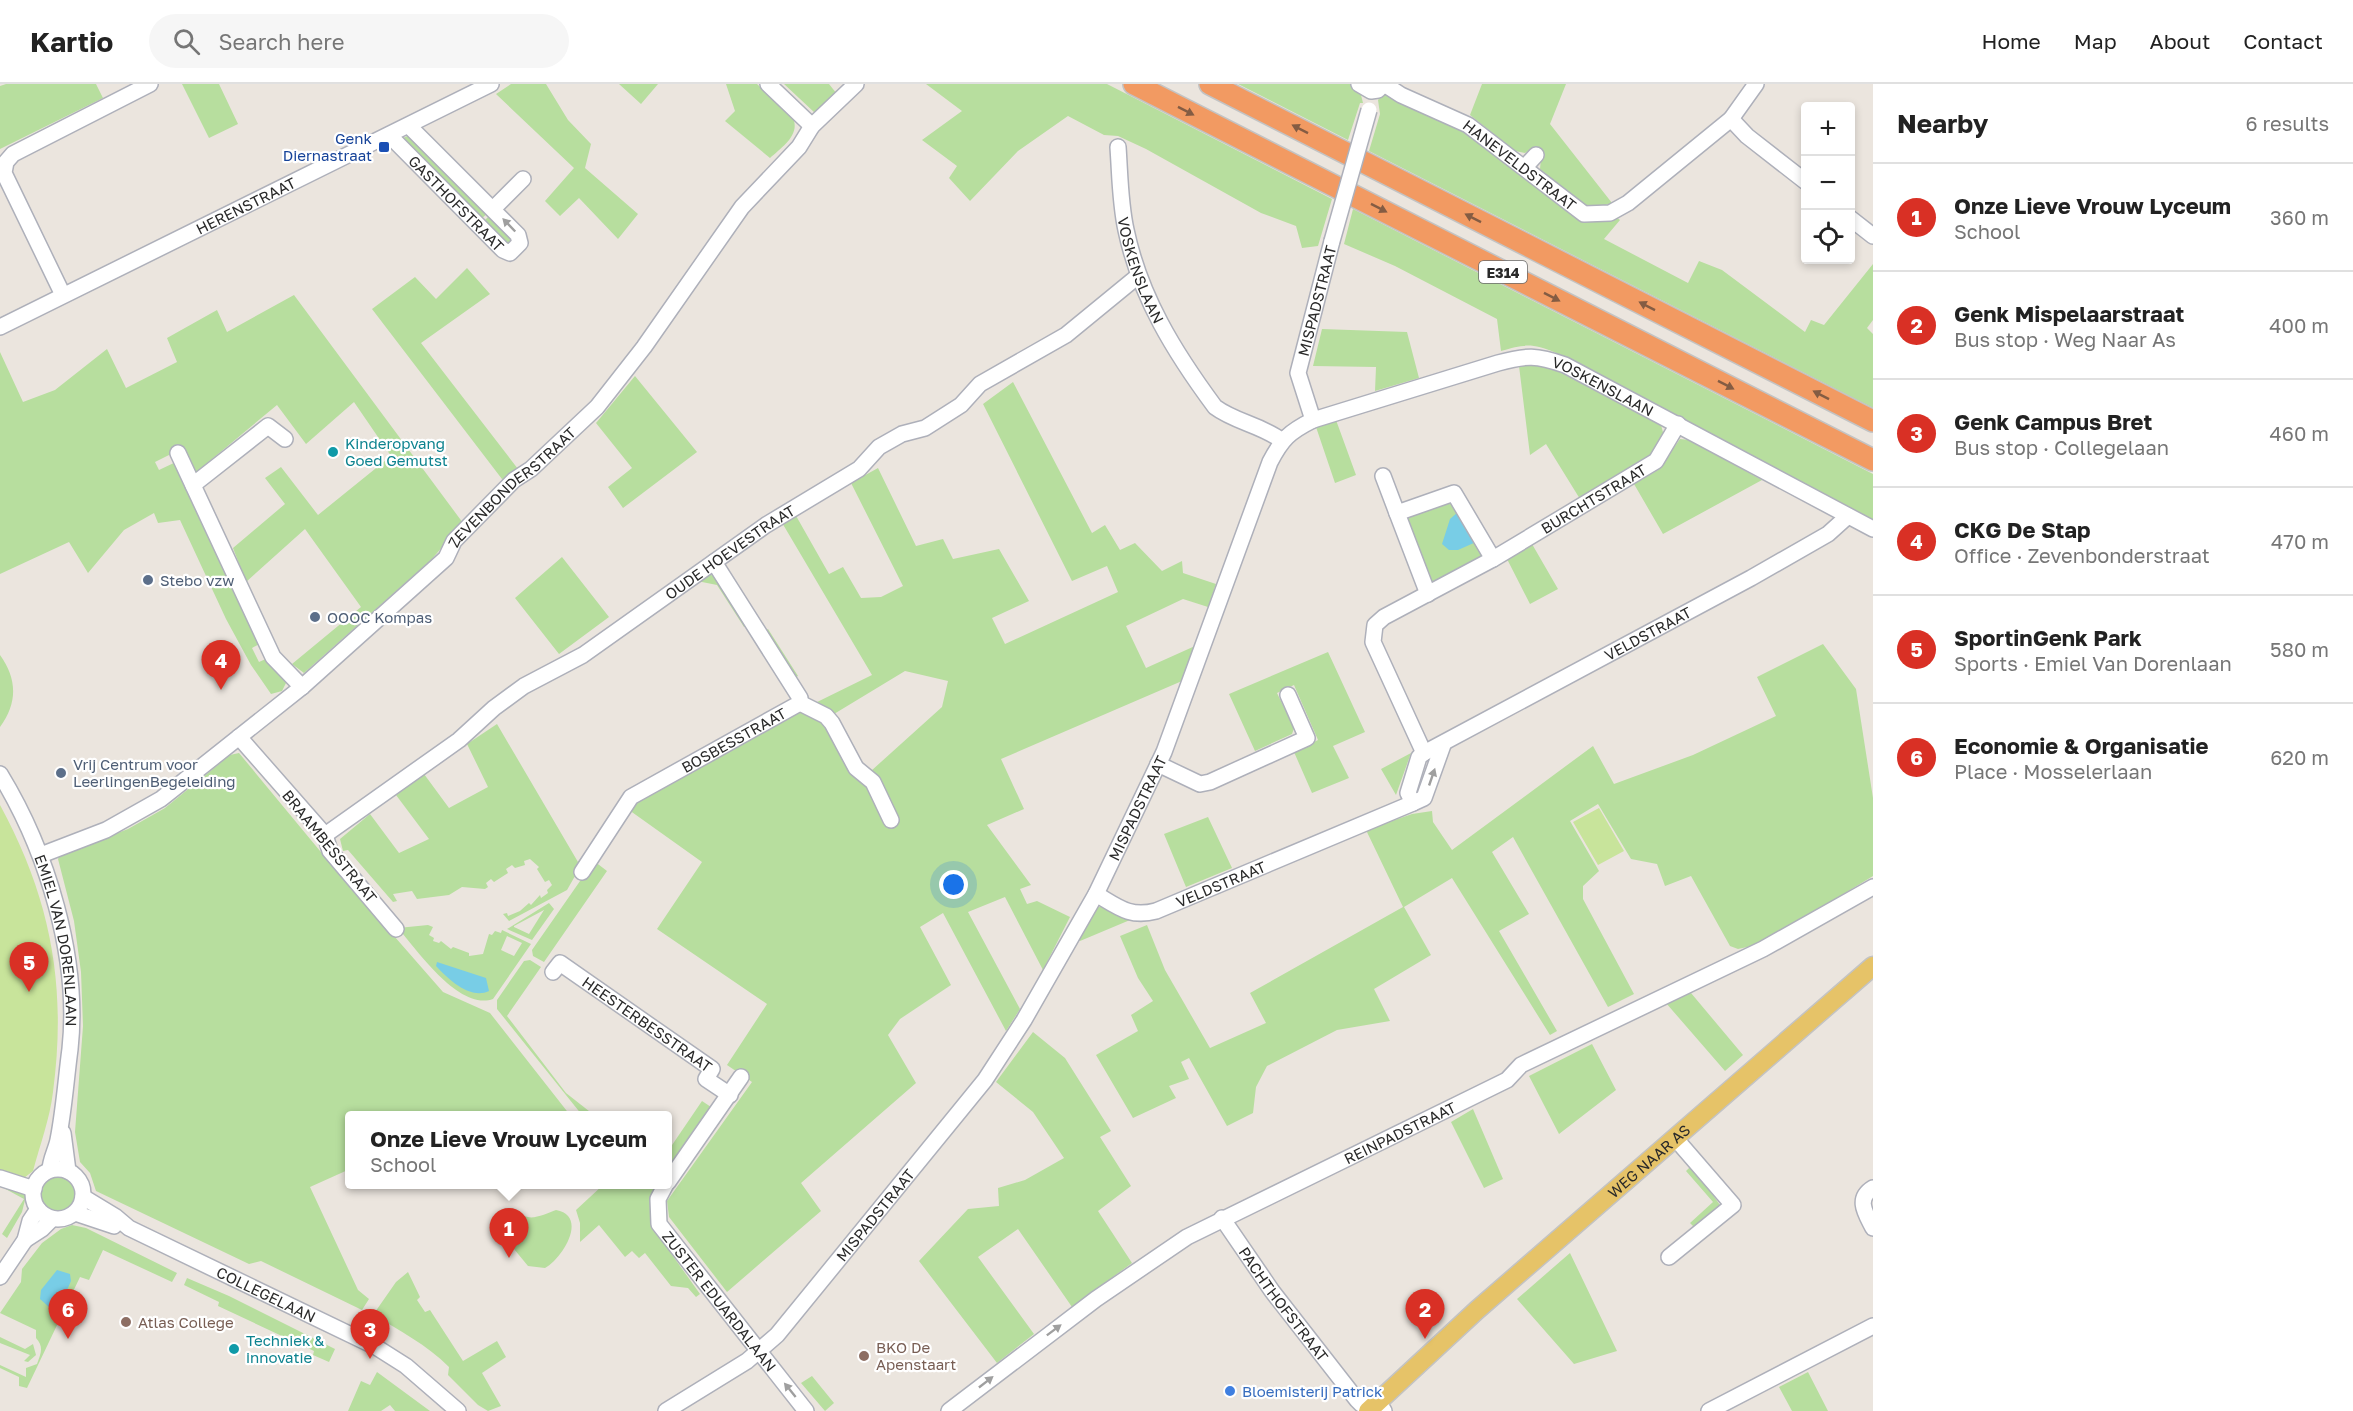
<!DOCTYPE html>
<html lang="en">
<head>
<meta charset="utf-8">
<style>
  :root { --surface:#fff; --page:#f6f6f6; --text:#222; --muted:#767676; --line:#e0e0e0; --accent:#d93025 }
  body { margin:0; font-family:"Golos Text",sans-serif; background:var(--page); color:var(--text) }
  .controls { position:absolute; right:18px; top:18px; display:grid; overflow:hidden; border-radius:6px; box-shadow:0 3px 9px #0003 }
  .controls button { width:54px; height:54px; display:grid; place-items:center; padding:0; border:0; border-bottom:2px solid var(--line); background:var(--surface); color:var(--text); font:30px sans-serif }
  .you { position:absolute; left:954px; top:801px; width:21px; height:21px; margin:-15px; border:4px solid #fff; border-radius:50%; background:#1a73e8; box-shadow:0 0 0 9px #1a73e833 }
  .badge { display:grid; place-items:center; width:39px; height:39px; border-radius:50%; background:var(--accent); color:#fff; font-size:20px; font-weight:700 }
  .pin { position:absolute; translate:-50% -50px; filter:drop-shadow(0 2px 3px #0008) }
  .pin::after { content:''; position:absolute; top:32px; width:21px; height:18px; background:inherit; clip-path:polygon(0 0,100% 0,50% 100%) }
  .popup { position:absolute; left:345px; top:1027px; width:327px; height:78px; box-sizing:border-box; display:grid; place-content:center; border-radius:6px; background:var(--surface); filter:drop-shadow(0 2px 4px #0005); font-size:20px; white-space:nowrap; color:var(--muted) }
  .popup b { font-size:22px; color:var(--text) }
  .popup::after { content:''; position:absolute; left:50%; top:100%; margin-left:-12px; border:12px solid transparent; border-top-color:var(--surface) }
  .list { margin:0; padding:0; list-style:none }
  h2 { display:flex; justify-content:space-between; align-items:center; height:78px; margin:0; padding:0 24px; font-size:26px }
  h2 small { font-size:20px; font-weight:400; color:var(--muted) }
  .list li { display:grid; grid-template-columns:39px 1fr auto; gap:18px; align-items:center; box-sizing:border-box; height:108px; padding:0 24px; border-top:2px solid var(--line) }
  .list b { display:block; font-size:22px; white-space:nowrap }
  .list p { margin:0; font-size:20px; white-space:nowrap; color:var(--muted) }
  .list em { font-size:20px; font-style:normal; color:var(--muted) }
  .icon { flex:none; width:33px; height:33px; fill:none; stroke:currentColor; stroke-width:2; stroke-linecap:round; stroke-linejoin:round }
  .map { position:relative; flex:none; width:1873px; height:1327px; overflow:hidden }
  header { display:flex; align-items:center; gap:36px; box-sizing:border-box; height:84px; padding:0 30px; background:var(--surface); border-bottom:2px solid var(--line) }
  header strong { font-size:28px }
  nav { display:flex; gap:33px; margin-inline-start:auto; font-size:21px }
  .search { width:420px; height:54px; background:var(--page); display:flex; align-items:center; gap:15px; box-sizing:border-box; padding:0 21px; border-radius:33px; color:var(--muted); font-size:22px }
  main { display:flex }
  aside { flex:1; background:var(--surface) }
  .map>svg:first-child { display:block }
</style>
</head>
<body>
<header>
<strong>Kartio</strong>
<div class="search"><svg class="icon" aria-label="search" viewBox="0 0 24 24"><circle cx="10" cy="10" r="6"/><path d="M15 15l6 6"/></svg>Search here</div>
<nav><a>Home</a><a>Map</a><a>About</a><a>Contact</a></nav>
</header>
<main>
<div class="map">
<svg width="1873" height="1327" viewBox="0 0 1873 1327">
  <rect width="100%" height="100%" fill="#ebe5de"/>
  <path fill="#b7de9e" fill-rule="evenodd" d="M6,0H96L103,14L0,65V2Z
    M182,0H219L238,40L209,54Z
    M511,0H546L568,36L591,60L585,84L638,130L618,155L579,114L560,132L545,117L574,84L496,10Z
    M619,0H658L641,20Z
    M726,0H757L792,32C802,50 782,63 770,74L725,37L735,27Z
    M784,0H829L837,10L815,29Z
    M926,0H1107L1332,115L1318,162L1302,164L1296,142L1261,129L1146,65L1118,52L1104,51L1068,32L1018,67L970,117L949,94L957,82L922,56L962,27Z
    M1238,0H1350L1361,11L1363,19H1360L1348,56Z
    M1482,0H1566L1550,40L1612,119L1595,124L1584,122L1540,85L1541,74L1533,64L1525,69L1515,67L1470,31Z
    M1382,11H1388L1464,44L1578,133L1615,132L1620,136L1604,155L1688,199L1699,177L1722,186L1805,248L1811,236L1824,241L1873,180V236L1867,244L1873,250V324L1369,67L1380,30L1378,16Z
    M412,50L489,128L480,136L403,54Z
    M1353,125L1873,390V437L1556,269C1532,259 1525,260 1501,267L1497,235L1395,182L1344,160Z
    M491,130L515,151L510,164L482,139Z
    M467,184L490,210L421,259L518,385L505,399L372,225L415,193L436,215Z
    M294,211L463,439L431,476L304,589L292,580L361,523L305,445L246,498L233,464L285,420L265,394L281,383L318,431L391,372L354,318L306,360L277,321L194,390L181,365L155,378L159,386L178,377L261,559L252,564L259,578L268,574L285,592L286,599L282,607L271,610L251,581L226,535L180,436L158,439L154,429L124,446L88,489L69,458L0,490V268L23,318L55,306L107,265L126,304L177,278L167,254L217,226L227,248Z
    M1322,245L1407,248L1419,294L1375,307L1376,283L1313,282Z
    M1537,279L1550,283L1661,341L1664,352L1651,375L1580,415L1546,360L1530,371L1519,282Z
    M635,292L697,368L623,424L608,403L632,384L596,339Z
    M1013,298L1092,449L1105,441L1120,466L1135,459L1162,487L1182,477L1183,489L1216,500L1208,523L1183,515L1126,542L1146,584L1195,562L1182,597L1001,675L1024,725L987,741L1031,801L1020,805L1027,820L1037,817L1070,833L1043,886L1005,813L968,828L1020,925L1006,947L943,829L920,843L951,901L900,935L888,951L916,999L801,1099L821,1127L727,1208L669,1133L667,1117L752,998L727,981L767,920L657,845L702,778L629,726L635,718L793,629L800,628L825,634L854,686L871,687L942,623L948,597L905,587L834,630L811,621L872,591L781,437L795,430L829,490L843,483L861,514L881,513L903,502L851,399L878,384L916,462L943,455L953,475L999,465L1029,517L992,534L1005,560L1118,508L1107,482L1072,497L983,320Z
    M1336,336L1356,391L1335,399L1316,343Z
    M1680,355L1689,356L1762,396L1663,450L1634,400L1658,386Z
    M1448,415L1484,467L1482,475L1435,500L1428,498L1404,431Z
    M1532,460L1558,505L1530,520L1507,475Z
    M562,473L609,533L559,570L515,514Z
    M706,490L716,492L749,540L744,543L717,501L697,497Z
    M768,545L798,592L793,595L763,548Z
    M1823,560L1856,605L1873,714V792L1761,860L1738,865L1730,862L1691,792L1665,802L1657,780L1631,775L1598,720L1570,737L1599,787L1583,802V815L1634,910L1608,923L1513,753L1492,768L1529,830L1499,847L1557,947L1550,951L1452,794L1404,823L1431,871L1374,905L1390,937L1337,946L1267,982L1256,1003L1253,1029L1227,1042L1189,974L1181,978L1189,995L1169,1002L1176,1014L1133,1034L1096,971L1138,947L1131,931L1153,917L1138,894L1120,852L1147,841L1165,886L1210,964L1266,939L1250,909L1403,823L1366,746L1412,730L1432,727L1433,738L1452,766L1593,662L1614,700L1693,671L1776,632L1757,593Z
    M1328,568L1365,648L1333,662L1349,694L1312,709L1294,668L1318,656L1294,601L1277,609L1294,644L1292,650L1255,667L1229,610Z
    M0,571C17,595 18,618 0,643Z
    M497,640L578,778L599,750L567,806L509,837L503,830L507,829L508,832L520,827L529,819L531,821L540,811L541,814L548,809L547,806L552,801L549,796L545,798L537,785L539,783L530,775L524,777L525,781L515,784L512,781L506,785L508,789L494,798L491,795L486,799L488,803L485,805L462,803L449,811L417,815L412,807L393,810L397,817L393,818L348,766L343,767L340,755L370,730L399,769L429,755L396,711L424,690L449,724L488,703L467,660Z
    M239,669L325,773L443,908L490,929L570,1031L350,1032V1085L310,1103L358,1206L369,1215L362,1226L261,1177L249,1180L96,1107L90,1089L80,1078L75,1048L83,942L81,888L74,837L58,775L60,771L128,745L165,724L230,671Z
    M1411,669L1396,711L1381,685Z
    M1208,733L1232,784L1186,803L1164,750Z
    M594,777L607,787L544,878L533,872L532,866Z
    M549,819L554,825L532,856L507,845ZM544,826L529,850L514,843V842Z
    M1106,822L1130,836L1080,857L1076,855L1093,824Z
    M428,841L433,843L429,851L434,854L433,857L439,859L441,857L451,865L453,863L469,869V872L483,870L489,850L492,851L495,847L501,849L502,846L531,860L493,915C459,927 417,866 398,844ZM507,852L522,859L514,872L501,866Z
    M530,876L541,883L507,932L566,1009L594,1031H582L497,925V916L524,877Z
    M1691,909L1743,971L1725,987L1666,919Z
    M1033,948L1065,974L1111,1047L1100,1053L1131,1102L1098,1127L1132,1179L1072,1223L1018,1145L978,1173L1034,1250L997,1279L919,1177L968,1125L999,1122L998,1104L1025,1096L1064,1074L1033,1028L996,998Z
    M1592,960L1616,1006L1559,1050L1529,992Z
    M702,1017L714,1025L668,1087V1067Z
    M1473,1025L1503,1095L1484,1104L1451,1038Z
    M1692,1081L1722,1124L1694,1143L1690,1139L1713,1118L1686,1087Z
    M41 1110a17 17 0 1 1 34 0a17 17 0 1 1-34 0Z
    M603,1101H656L659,1104L652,1134L658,1151L700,1210L696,1213L688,1204L671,1202L645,1169L639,1174L632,1167L625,1173L599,1141L580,1158V1139L576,1126Z
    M0,1102L23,1107L26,1112L22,1128L7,1154L2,1150L24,1115Z
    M556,1126C589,1132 562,1175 545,1184L528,1182L514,1165L494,1156L492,1137C506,1126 513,1130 528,1133C535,1135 548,1129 556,1126Z
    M72,1141L86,1144L177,1189L172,1198L103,1166L89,1196L80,1193L27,1304L19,1302V1293L0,1284V1281L26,1293V1284L37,1280C41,1269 44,1263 36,1254V1246L0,1229L21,1198L22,1185L42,1159L61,1145Z
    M1570,1169L1617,1267L1574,1280L1517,1215Z
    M408,1188L420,1213L417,1216L425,1228L430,1226L463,1277L497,1257L506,1273L482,1289L501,1322L488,1327L478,1321L448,1291L449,1283C427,1261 399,1246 373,1231L396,1198Z
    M187,1194L229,1212L335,1265L329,1278L313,1271L314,1267L218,1222L219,1218L184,1201Z
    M0,1253L25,1265L33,1260L36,1271L28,1278L24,1277L30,1271L0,1259Z
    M377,1288L430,1327H395L390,1321L381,1327H348L361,1297L370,1301Z
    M1808,1288L1828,1327H1792L1779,1303Z
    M812,1292L834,1319L825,1327L801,1299Z"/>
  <path fill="#c8e49b" d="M0,721C51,815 67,902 53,1008C50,1034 40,1061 33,1087L24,1094L0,1086Z
    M1599,724L1624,767L1598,781L1573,738Z"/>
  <path fill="#78cde6" d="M1458,428L1476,458L1458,466H1449L1442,460L1450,435Z
    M437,878L486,894L489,907C470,916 448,895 436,882Z
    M57,1186L70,1190L71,1197L61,1220L50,1224L40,1215L41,1206Z"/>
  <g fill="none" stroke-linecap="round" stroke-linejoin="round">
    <g stroke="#aeb0ba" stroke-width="18">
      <g id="minor">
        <path d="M768,0L812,42"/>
        <path d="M1359,0L1371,7L1378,6L1384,0"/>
        <path id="s1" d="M1384,0L1401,11L1468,41L1584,130L1610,129L1628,119L1731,35L1756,0"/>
        <path d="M1731,35L1747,52L1806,98"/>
        <path id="s2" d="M389,51L503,166L510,169L520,159L518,151L409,42"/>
        <path id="s3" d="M1118,63C1120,91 1120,119 1126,146C1140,213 1175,269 1215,323C1235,338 1261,341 1281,356"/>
        <path d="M1525,83L1536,71"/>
        <path d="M493,125L523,95"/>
        <path d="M1850,134L1873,152"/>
        <path d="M63,211L4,89L6,78L13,70L150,0"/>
        <path id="s4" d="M0,243L491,0"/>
        <path id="s5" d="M1313,336L1298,289L1332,157"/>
        <path d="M178,369L273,573L302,603"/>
        <path d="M1383,392L1397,429L1454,409L1493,475"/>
        <path d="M193,401L268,342L285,355"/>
        <path d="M1397,429L1428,510"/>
        <path d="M800,619L826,632L832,639L856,684L873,698L891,736"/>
        <path d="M239,653L325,751L330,767L396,845"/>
        <path id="s6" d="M1424,669L1373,558L1375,541L1384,533L1493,475L1656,377L1678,340"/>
        <path d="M1158,680L1200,700L1210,698L1307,654L1288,611"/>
        <path id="s7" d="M0,690C47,767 80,874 70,965C66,995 64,1026 58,1056C56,1066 50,1076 50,1086"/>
        <path id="s8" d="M1413,719L1408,709L1419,673L1424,669L1751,494L1828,450L1848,432"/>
        <path id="s9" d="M325,751L459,656L494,624L524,602L583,571L766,441L859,385L879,363L902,350L925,344L961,321L980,300L1066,251L1138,192"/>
        <path id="s10" d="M41,771L106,746L161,715L302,603L446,474L454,457L514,396L531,385L597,323L644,263L742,123L799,63L812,42L856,0"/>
        <path id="s11" d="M582,788L631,713L800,619V614L714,478"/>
        <path id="s12" d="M1096,810C1118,823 1130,834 1156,827L1413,719L1424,714L1443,661"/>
        <path id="s13" d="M553,888L560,879L712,985L706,995L730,1011"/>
        <path d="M63,1049L68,1087"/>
        <circle cx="58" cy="1110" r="25"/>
        <path d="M0,1094L34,1105"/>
        <path d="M668,1098L741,993"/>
        <path id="s14" d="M666,1100L658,1115L659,1140L806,1327"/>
        <path d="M1873,1104C1855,1115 1866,1130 1873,1144"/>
        <path id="s15" d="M83,1113L116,1133L129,1144L376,1263L406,1282L458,1327"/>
        <path d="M75,1129L114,1142"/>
        <path id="s16" d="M1222,1134L1272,1207L1357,1316L1361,1320L1378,1318L1384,1327"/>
        <path d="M25,1156L42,1145L52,1135"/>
        <path d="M1669,1173L1733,1121L1675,1054"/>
        <path d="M0,1193L25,1156L30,1137L38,1125"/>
        <path id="s17" d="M666,1327L747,1277L777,1251L985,996L1024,936L1096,810L1164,668L1270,378C1282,355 1289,348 1313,336L1498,279C1526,271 1537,271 1565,281L1873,445"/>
        <path id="s18" d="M949,1327L1096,1215L1187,1153L1507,996L1521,981L1763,865L1873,803"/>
        <path d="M1709,1327L1873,1242"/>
      </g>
    </g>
    <g stroke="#c3c3c3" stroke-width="21">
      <g id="major">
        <path id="s19" d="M1368,1327L1477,1226L1873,882"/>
      </g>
    </g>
    <g stroke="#c3c3c3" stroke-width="24">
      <path id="highway" d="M1134,0L1873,376
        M1210,0L1873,337"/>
    </g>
    <use href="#minor" stroke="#fff" stroke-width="15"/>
    <use href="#major" stroke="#e6c368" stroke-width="18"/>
    <use href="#highway" stroke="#f29a62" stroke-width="21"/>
    <g stroke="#aeb0ba" stroke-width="18" stroke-linecap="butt">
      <path id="minor-bridge" d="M1332,157L1369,26"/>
    </g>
    <use href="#minor-bridge" stroke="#fff" stroke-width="15"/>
  </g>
  <defs><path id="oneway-solid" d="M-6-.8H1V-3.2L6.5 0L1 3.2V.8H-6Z" transform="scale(1.5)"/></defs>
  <g fill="#845c43">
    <use href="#oneway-solid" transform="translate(1186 27) rotate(27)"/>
    <use href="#oneway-solid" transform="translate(1300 45) rotate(-153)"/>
    <use href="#oneway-solid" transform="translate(1379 124) rotate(27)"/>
    <use href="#oneway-solid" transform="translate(1473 134) rotate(-153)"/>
    <use href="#oneway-solid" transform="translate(1552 213) rotate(27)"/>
    <use href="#oneway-solid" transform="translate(1647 222) rotate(-153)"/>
    <use href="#oneway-solid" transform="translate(1726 301) rotate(27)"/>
    <use href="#oneway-solid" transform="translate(1821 311) rotate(-153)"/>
  </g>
  <g fill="#9f9f9f">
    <use href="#oneway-solid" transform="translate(509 141) rotate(-134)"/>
    <use href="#oneway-solid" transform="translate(1432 693) rotate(-71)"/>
    <use href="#oneway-solid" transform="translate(1054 1246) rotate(-37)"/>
    <use href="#oneway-solid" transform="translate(986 1298) rotate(-38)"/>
    <use href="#oneway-solid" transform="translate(790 1306) rotate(-129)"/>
  </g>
  <rect fill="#1a4fb4" stroke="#fff" stroke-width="2" x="378" y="57" width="12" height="12" rx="3"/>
  <g fill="#0f9aa8" stroke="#fff" stroke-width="2">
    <circle cx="333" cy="368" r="6"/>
    <circle cx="234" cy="1265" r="6"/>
  </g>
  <g fill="#5c6f8a" stroke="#fff" stroke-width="2">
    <circle cx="148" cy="496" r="6"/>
    <circle cx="315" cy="533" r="6"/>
    <circle cx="61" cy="689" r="6"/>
  </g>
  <g fill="#8d6e63" stroke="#fff" stroke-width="2">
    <circle cx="126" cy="1238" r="6"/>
    <circle cx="864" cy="1272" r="6"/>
  </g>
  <circle fill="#3f7fe0" stroke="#fff" stroke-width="2" cx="1230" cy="1307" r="6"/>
  <g text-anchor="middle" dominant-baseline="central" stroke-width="4.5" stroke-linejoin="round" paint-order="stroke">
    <rect fill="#fff" stroke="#6a6a6a" stroke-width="1.5" x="1479" y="177" width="48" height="22" rx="4.5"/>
    <g font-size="14" font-weight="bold" fill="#2a2a2a">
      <text x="1503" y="188">E314</text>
    </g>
    <g font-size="15" fill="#164399" stroke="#fff" text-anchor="end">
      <text x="372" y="54">Genk<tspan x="372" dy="17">Diernastraat</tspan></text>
    </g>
    <g font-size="15" fill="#2a2a2a" stroke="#fff">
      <text stroke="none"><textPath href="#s1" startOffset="159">HANEVELDSTRAAT</textPath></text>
      <text stroke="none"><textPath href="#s2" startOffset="96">GASTHOFSTRAAT</textPath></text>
      <text stroke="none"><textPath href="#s4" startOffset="274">HERENSTRAAT</textPath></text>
      <text stroke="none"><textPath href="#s3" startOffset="126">VOSKENSLAAN</textPath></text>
      <text stroke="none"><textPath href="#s5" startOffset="124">MISPADSTRAAT</textPath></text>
      <text stroke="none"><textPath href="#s17" startOffset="1514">VOSKENSLAAN</textPath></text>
      <text stroke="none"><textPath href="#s10" startOffset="604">ZEVENBONDERSTRAAT</textPath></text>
      <text stroke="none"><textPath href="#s6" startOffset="392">BURCHTSTRAAT</textPath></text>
      <text stroke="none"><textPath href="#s9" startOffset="495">OUDE HOEVESTRAAT</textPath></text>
      <text stroke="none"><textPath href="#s8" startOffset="309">VELDSTRAAT</textPath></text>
      <text stroke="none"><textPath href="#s11" startOffset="207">BOSBESSTRAAT</textPath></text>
      <text stroke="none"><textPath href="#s17" startOffset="776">MISPADSTRAAT</textPath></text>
      <text transform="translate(330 762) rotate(51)">BRAAMBESSTRAAT</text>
      <text stroke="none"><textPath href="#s12" startOffset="135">VELDSTRAAT</textPath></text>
      <text stroke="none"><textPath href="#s7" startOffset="178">EMIEL VAN DORENLAAN</textPath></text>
      <text stroke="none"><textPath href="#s13" startOffset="118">HEESTERBESSTRAAT</textPath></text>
      <text stroke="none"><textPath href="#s18" startOffset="532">REINPADSTRAAT</textPath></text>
      <text stroke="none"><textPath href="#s19" startOffset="376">WEG NAAR AS</textPath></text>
      <text stroke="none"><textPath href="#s17" startOffset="290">MISPADSTRAAT</textPath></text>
      <text stroke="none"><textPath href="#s15" startOffset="208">COLLEGELAAN</textPath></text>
      <text stroke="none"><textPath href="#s14" startOffset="140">ZUSTER EDUARDALAAN</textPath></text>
      <text stroke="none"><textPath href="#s16" startOffset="106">PACHTHOFSTRAAT</textPath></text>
    </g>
    <g font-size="15" fill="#0d838f" stroke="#fff" text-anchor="start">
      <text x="345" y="359">Kinderopvang<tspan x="345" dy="17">Goed Gemutst</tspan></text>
      <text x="246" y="1256">Techniek &amp;<tspan x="246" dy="17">innovatie</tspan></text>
    </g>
    <g font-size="15" fill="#4e5e75" stroke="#fff" text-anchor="start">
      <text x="160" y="496">Stebo vzw</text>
      <text x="327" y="533">OOOC Kompas</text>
      <text x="73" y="680">Vrij Centrum voor<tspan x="73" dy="17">LeerlingenBegeleiding</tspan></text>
    </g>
    <g font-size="15" fill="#785e54" stroke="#fff" text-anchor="start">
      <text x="138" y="1238">Atlas College</text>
      <text x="876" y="1263">BKO De<tspan x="876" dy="17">Apenstaart</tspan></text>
    </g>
    <g font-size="15" fill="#366cbe" stroke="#fff" text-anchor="start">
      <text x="1242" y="1307">Bloemisterij Patrick</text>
    </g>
  </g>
</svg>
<div class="controls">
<button>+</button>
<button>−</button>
<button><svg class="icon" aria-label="locate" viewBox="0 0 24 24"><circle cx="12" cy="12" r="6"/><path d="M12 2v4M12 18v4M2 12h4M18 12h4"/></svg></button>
</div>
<div class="you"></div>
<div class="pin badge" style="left:509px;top:1174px">1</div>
<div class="popup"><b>Onze Lieve Vrouw Lyceum</b>School</div>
<div class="pin badge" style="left:1425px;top:1255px">2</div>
<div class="pin badge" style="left:370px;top:1275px">3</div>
<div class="pin badge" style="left:221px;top:606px">4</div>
<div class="pin badge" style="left:29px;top:908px">5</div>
<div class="pin badge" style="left:68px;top:1255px">6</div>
</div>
<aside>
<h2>Nearby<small>6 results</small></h2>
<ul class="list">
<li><span class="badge">1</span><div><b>Onze Lieve Vrouw Lyceum</b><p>School</p></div><em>360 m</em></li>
<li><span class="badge">2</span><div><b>Genk Mispelaarstraat</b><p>Bus stop · Weg Naar As</p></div><em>400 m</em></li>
<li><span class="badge">3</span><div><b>Genk Campus Bret</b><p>Bus stop · Collegelaan</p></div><em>460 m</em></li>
<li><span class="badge">4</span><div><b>CKG De Stap</b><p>Office · Zevenbonderstraat</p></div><em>470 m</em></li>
<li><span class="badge">5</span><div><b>SportinGenk Park</b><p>Sports · Emiel Van Dorenlaan</p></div><em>580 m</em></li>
<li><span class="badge">6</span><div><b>Economie &amp; Organisatie</b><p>Place · Mosselerlaan</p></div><em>620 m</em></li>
</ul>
</aside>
</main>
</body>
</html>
